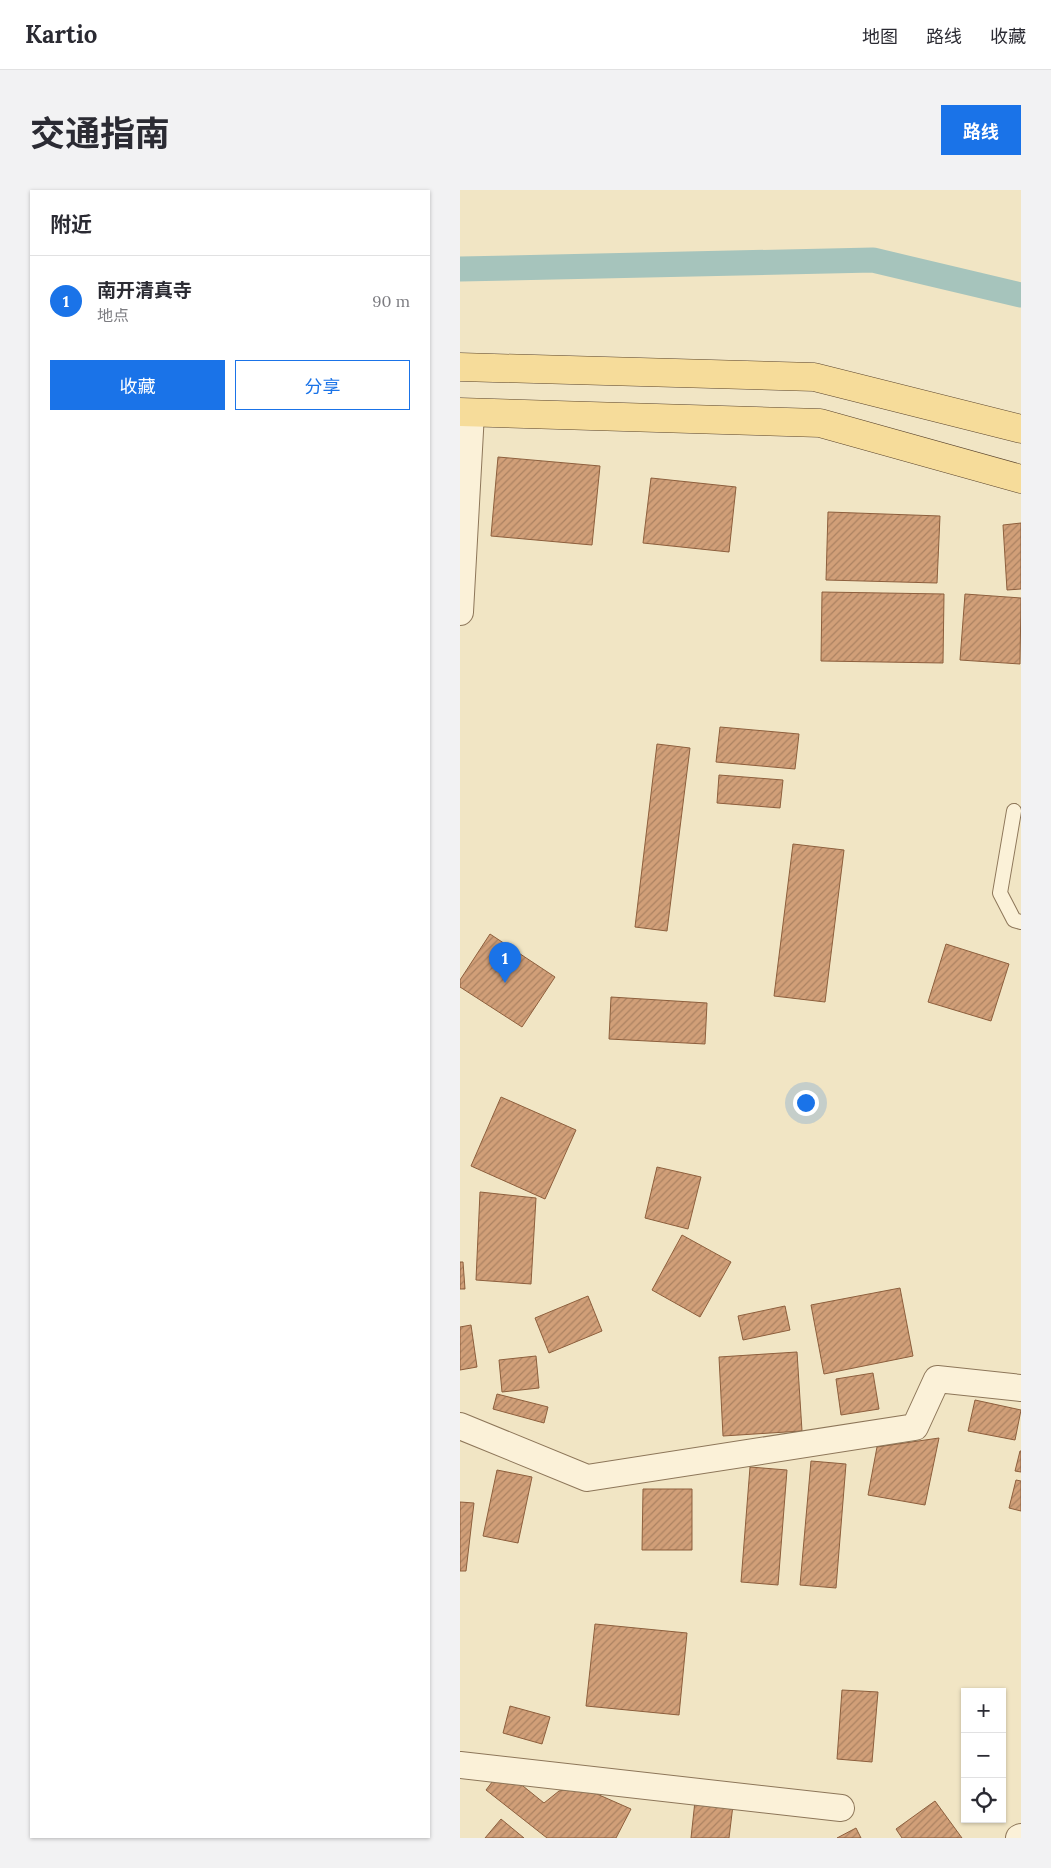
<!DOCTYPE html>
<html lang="zh">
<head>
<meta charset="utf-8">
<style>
  :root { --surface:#fff; --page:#f2f2f3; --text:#2b2b33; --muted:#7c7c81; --line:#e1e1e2; --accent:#1a73e8 }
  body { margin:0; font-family:Lora,"Noto Sans SC",serif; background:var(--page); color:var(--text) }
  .controls { position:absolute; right:15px; bottom:15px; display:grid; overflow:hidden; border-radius:0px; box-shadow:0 1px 4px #0004 }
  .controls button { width:45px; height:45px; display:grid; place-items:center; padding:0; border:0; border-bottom:1px solid var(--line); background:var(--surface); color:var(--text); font:25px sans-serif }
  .you { position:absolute; left:345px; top:912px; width:18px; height:18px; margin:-12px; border:4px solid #fff; border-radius:50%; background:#1a73e8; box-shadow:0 0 0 8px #1a73e833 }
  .badge { display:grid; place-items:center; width:32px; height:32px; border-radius:50%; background:var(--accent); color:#fff; font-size:16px; font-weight:700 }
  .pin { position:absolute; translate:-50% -41px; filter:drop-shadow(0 1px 2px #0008) }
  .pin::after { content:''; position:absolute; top:26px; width:18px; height:15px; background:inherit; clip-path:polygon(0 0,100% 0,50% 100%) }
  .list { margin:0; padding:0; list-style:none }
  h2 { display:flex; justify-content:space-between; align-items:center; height:65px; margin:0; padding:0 20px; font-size:21px }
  h2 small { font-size:16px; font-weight:400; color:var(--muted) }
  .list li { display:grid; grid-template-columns:32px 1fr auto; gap:15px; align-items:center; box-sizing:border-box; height:90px; padding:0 20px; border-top:1px solid var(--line) }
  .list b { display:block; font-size:19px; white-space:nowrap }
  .list p { margin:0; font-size:16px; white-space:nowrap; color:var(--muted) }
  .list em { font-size:16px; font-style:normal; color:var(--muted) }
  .actions { display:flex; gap:10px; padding:15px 20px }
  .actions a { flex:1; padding:11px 0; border:1px solid var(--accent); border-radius:0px; text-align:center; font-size:18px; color:var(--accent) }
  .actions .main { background:var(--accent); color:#fff }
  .icon { flex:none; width:28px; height:28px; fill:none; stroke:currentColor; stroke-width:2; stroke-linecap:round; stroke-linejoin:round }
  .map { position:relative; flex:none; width:561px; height:1648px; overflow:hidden; border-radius:0px }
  header { display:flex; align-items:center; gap:30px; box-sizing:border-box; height:70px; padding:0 25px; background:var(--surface); border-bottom:1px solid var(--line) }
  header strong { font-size:24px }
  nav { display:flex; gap:28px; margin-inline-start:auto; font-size:18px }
  .intro { display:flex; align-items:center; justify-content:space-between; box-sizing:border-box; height:120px; padding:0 30px }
  h1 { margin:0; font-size:35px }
  .button { padding:12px 22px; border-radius:0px; background:var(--accent); color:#fff; font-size:18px; font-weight:700 }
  main { display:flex; gap:30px; padding:0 30px }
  aside { flex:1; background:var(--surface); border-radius:0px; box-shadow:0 1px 4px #0004 }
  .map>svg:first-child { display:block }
</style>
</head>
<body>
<header>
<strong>Kartio</strong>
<nav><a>地图</a><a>路线</a><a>收藏</a></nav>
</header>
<div class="intro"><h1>交通指南</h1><a class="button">路线</a></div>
<main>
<aside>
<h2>附近<small></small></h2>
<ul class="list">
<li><span class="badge">1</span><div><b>南开清真寺</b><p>地点</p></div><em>90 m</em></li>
</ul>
<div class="actions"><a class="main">收藏</a><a>分享</a></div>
</aside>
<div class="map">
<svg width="561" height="1648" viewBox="0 0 561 1648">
  <defs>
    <pattern id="building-hatch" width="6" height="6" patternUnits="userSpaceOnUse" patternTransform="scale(1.25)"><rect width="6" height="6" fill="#d19f78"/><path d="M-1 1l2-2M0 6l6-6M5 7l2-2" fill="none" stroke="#ab8262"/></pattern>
  </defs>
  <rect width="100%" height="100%" fill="#f1e5c4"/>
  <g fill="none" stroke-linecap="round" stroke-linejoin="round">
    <path stroke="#a6c4bc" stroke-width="25" d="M0,79L413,70L561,105"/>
  </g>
  <path fill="url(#building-hatch)" stroke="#8d5f3d" d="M38,267L140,276L132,355L31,346Z
    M191,288L276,297L269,362L183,353Z
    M368,322L480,326L477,393L366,390Z
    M561,333V399L547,400L543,335Z
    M362,402L484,404L483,473L361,471Z
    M505,404L561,408L560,474L500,470Z
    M260,537L339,544L335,579L256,572Z
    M197,554L230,558L207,741L175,737Z
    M259,585L323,590L320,618L257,613Z
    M333,654L384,660L365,812L314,806Z
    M30,744L95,787L62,837L0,797V790Z
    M486,754L549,774L531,831L468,812Z
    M151,807L247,813L245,854L149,849Z
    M41,907L116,940L85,1009L11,976Z
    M197,977L241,987L228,1039L185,1028Z
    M20,1002L76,1008L71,1094L16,1090Z
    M222,1045L271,1072L240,1127L192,1100Z
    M0,1072H3L5,1099H0Z
    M440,1098L453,1166L364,1184L351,1115Z
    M128,1106L142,1141L89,1163L75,1128Z
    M325,1116L330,1140L283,1150L278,1126Z
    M11,1135L17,1177L0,1180V1137Z
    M337,1162L342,1241L263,1246L259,1167Z
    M76,1166L79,1198L42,1202L39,1170Z
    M413,1183L419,1219L381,1225L376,1189Z
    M37,1204L88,1217L84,1233L33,1219Z
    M515,1210L561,1220L555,1250L508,1241Z
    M479,1248L465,1315L408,1305L417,1257Z
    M560,1261H561V1282L555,1281Z
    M351,1271L386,1274L376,1398L340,1395Z
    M290,1277L327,1280L318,1395L281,1392Z
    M37,1280L72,1287L58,1353L23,1346Z
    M556,1290L561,1291V1321L549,1318Z
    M183,1299H232V1360H182Z
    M0,1312L14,1313L6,1381H0Z
    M135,1434L227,1443L219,1525L126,1516Z
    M382,1500L418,1502L412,1572L377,1569Z
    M50,1516L90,1527L82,1554L43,1543Z
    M42,1579L84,1613L99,1601L121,1597L171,1619L156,1648H87L26,1600Z
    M235,1611L273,1615L269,1648H231Z
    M475,1611L502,1648H442L436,1639Z
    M41,1629L64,1648H25Z
    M396,1638L401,1648H377Z"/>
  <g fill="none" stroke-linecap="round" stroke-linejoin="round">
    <g stroke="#8d7659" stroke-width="16">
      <path id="lane" d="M554,621L540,703L554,730L561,732"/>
    </g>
    <g stroke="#8d7659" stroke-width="28">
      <path id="street" d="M0,422L11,223
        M0,1236L127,1288L455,1237L477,1189L561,1198
        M0,1575L381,1618
        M559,1648L561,1647"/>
    </g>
    <g stroke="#5a442d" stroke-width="29">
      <path id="primary" d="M0,177L354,187L561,239
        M0,222L360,233L561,289"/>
    </g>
    <use href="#lane" stroke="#fbf1d8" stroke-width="14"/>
    <use href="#street" stroke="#fbf1d8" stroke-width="26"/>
    <use href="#primary" stroke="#f6dc9a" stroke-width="28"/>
  </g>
</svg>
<div class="controls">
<button>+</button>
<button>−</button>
<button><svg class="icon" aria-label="locate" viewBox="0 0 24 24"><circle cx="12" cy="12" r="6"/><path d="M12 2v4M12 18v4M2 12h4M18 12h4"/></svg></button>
</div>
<div class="you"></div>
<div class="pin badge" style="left:45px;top:793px">1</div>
</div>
</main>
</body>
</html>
